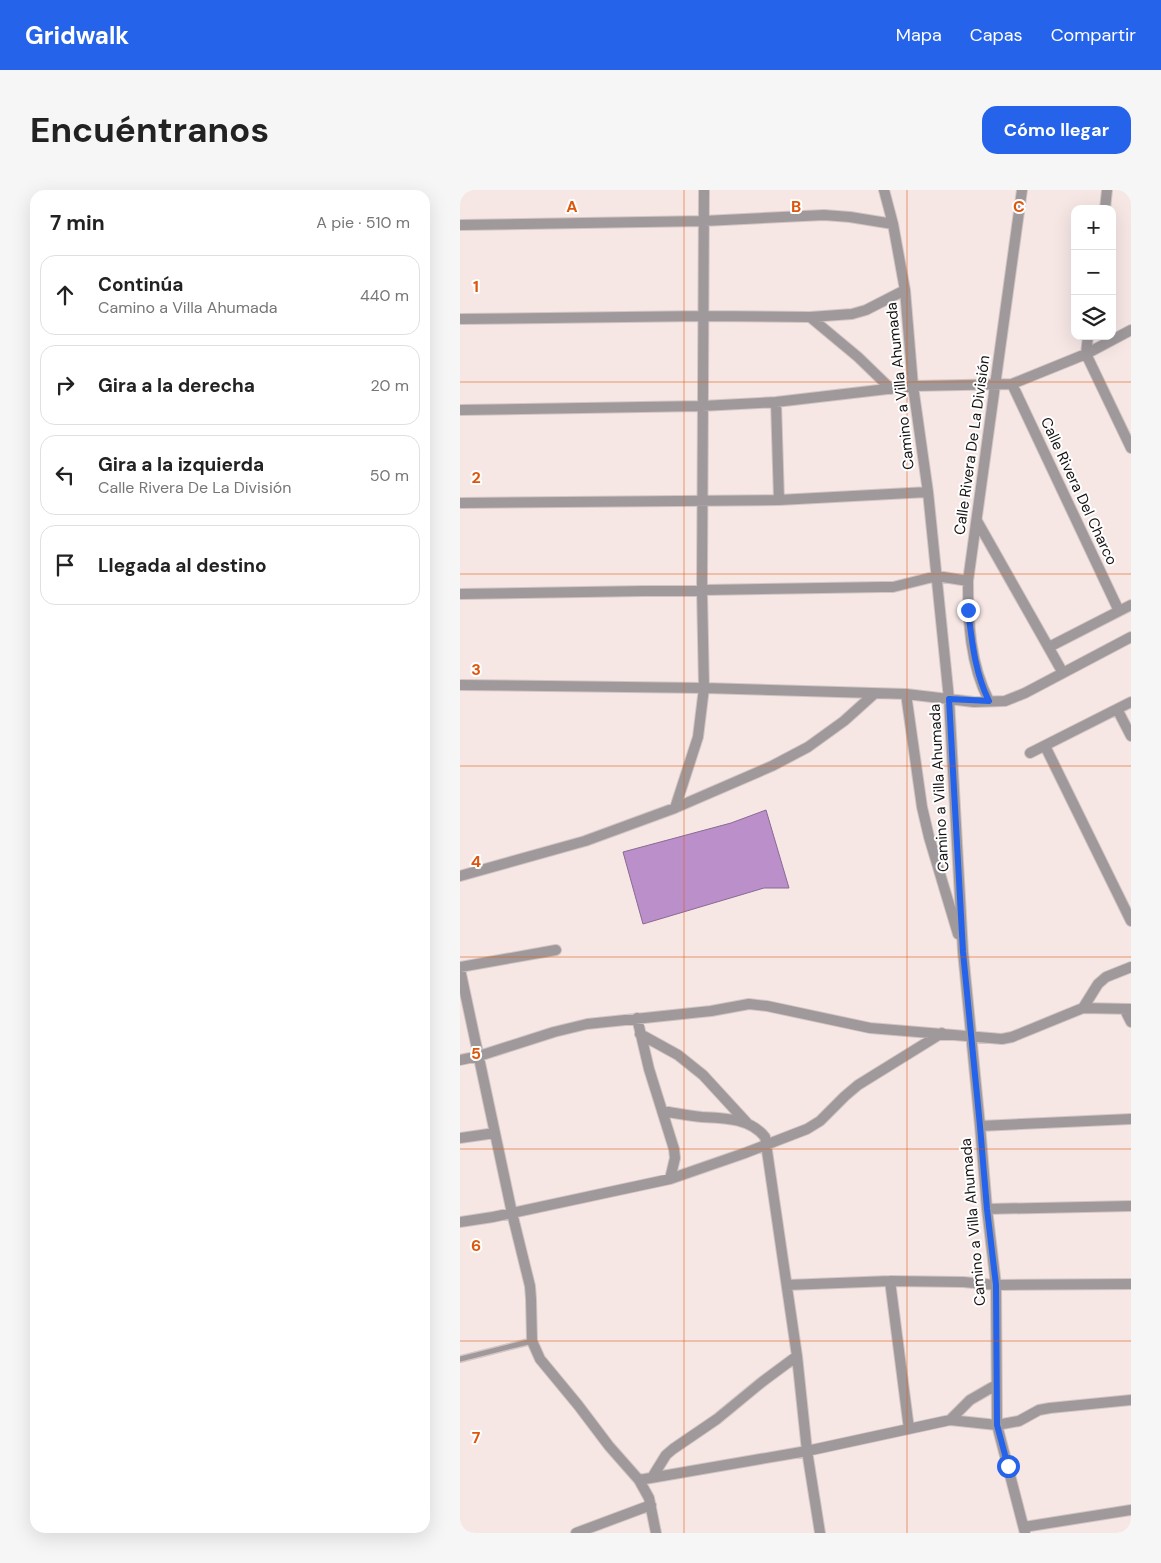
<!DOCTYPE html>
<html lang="es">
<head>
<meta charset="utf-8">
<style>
  :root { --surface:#fff; --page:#f6f6f6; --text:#222; --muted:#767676; --line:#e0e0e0; --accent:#2563eb }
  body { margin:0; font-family:"DM Sans",sans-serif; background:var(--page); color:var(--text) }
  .controls { position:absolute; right:15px; top:15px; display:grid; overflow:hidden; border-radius:10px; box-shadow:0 5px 20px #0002 }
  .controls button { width:45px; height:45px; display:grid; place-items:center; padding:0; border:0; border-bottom:1px solid var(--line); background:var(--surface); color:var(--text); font:25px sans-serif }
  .stop { position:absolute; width:15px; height:15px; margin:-11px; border:4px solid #2563eb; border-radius:50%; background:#fff }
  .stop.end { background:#2563eb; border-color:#fff; box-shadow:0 1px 5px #0008 }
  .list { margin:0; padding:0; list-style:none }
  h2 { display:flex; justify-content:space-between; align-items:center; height:65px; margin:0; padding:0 20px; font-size:21px }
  h2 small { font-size:16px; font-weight:400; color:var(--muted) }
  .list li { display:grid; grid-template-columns:32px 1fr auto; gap:15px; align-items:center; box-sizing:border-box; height:80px; margin:0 10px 10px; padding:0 10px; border:1px solid var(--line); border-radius:15px }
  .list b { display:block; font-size:19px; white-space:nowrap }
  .list p { margin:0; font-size:16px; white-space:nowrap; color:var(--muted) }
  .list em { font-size:16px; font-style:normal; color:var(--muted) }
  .icon { flex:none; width:28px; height:28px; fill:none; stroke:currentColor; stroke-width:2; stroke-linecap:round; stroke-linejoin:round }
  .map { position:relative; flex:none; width:671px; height:1343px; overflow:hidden; border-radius:15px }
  header { display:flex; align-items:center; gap:30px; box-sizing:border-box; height:70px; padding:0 25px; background:var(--accent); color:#fff }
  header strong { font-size:24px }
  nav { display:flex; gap:28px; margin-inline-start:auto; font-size:18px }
  .intro { display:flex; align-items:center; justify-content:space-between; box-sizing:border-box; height:120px; padding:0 30px }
  h1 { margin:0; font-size:35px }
  .button { padding:12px 22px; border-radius:15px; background:var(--accent); color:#fff; font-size:18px; font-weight:700 }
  main { display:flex; gap:30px; padding:0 30px }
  aside { flex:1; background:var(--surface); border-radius:15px; box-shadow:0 5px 20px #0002 }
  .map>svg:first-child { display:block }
</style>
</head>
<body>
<header>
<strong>Gridwalk</strong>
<nav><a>Mapa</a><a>Capas</a><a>Compartir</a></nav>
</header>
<div class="intro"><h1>Encuéntranos</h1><a class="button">Cómo llegar</a></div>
<main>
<aside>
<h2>7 min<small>A pie · 510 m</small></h2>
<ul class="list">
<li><svg class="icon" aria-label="ahead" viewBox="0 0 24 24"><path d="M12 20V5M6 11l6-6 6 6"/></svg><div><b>Continúa</b><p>Camino a Villa Ahumada</p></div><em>440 m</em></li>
<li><svg class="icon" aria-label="right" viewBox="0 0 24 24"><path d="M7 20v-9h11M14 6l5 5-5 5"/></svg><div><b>Gira a la derecha</b></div><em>20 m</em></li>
<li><svg class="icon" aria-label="left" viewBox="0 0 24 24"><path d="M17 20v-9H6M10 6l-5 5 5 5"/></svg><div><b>Gira a la izquierda</b><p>Calle Rivera De La División</p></div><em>50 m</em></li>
<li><svg class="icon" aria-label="arrive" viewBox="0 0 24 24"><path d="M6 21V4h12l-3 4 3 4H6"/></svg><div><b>Llegada al destino</b></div></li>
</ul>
</aside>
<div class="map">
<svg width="671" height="1343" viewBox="0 0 671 1343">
  <rect width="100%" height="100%" fill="#f6e7e5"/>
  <path fill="#ba8fca" stroke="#896a93" d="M306,620L329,698H304L183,734L163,662L271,633Z"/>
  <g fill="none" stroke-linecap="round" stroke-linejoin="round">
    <g stroke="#d2c5c3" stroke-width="8">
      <path id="lane" d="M0,1169L72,1151"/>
    </g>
    <g stroke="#d2c5c3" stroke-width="12">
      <path id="street" d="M424,0L433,34L445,100L453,196L468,302L489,509L503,762L520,936L527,1019L536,1095L537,1235L565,1343
        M645,19L647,0
        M0,35L244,31L364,25L390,27L433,34
        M350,127L398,167L431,199
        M0,129L243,126L350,127L392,124L406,120L445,100
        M628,146L626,164L671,258
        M552,194L659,421
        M316,212L319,310
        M0,220L242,216L316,212L453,196L552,194L626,164L671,140
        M0,313L319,310L468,302
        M517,331L603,483
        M0,404L422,397H433L477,386L508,391
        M589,457L671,415
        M0,495L244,498L446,504L514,512L545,511L565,503L671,447
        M446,504L462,617L469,647L498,744
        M529,511C510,474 508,432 508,391L562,0
        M657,519L671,546
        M585,556L671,731
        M570,563L671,512
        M215,618L238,547L244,498L242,400L244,0
        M0,686L125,651L215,618L312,576L348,557L384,531L414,504
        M0,777L96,760
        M0,779L52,1023L70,1096L71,1109L72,1151L80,1169L118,1215L149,1256L179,1290L189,1308L196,1343
        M623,818L671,819
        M665,820L671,832
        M177,828L189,879L214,959L215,968L210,989
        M180,844L218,865L243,885L288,934
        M0,870L19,866L94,842L127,834L251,821L289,814L307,816L410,838L542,849L552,847L623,818L638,794L646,787L671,777
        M202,921C216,923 229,926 242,927C264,928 290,928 305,947L337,1166L347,1261L360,1343
        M520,936L671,929
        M0,948L35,943
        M527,1019L671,1016
        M0,1032L33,1027L210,989L285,963L347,939L360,931L385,906L398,895L482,843
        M430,1091L449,1239
        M327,1095L430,1091L503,1092L536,1095L671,1094
        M490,1230L510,1210L536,1195
        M193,1286L206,1265L213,1259L257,1229L302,1192L337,1166
        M179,1290L347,1261L490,1230L537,1235L559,1231L579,1220L590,1218L671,1210
        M564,1337L671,1320
        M116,1343L191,1315"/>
    </g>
    <use href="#lane" stroke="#9f999c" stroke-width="5"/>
    <use href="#street" stroke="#9f999c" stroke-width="10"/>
  </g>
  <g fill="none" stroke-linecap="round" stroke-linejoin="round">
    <path stroke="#2563eb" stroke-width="6" d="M508,420C512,452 515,483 529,511L489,509L503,762L520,936L527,1019L536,1095L537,1235L548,1276"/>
  </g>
  <path fill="none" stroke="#de550c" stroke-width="1" stroke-opacity="0.55" d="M224,0V1343M447,0V1343M0,192H671M0,384H671M0,576H671M0,767H671M0,959H671M0,1151H671"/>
  <g text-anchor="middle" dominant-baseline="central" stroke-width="4" stroke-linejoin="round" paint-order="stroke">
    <g font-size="15" fill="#171212" stroke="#fff">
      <text transform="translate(440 196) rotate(-96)">Camino a Villa Ahumada</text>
      <text transform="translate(512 255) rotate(-82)">Calle Rivera De La División</text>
      <text transform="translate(619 301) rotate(65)">Calle Rivera Del Charco</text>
      <text transform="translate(479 598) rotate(-93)">Camino a Villa Ahumada</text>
      <text transform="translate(513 1032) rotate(-95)">Camino a Villa Ahumada</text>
    </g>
  </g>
  <g font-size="16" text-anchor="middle" font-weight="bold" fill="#de550c" stroke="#fff" stroke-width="4" stroke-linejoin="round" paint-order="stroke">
    <text x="112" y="22">A</text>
    <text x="336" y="22">B</text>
    <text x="559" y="22">C</text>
    <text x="16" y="102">1</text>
    <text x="16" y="293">2</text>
    <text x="16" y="485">3</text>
    <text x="16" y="677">4</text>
    <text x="16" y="869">5</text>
    <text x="16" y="1061">6</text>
    <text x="16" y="1253">7</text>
  </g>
</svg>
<div class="controls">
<button>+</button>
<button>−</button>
<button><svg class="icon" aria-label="layers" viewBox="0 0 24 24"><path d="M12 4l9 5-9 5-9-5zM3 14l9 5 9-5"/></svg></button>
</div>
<div class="stop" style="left:548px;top:1276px"></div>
<div class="stop end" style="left:508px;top:420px"></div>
</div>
</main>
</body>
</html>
